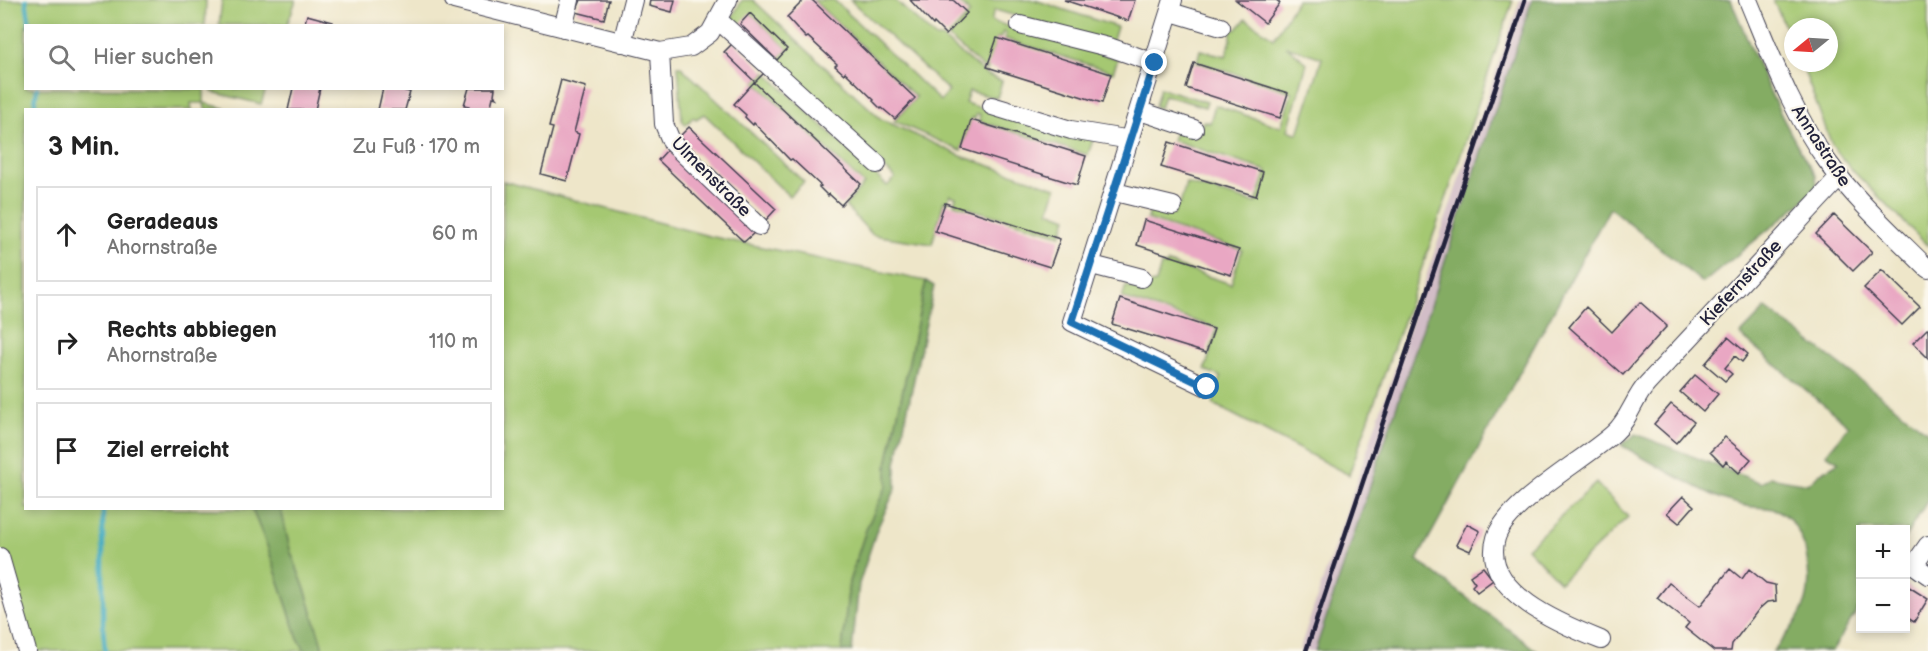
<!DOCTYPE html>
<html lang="de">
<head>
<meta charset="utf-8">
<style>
  :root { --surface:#fff; --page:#f6f6f6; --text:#222; --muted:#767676; --line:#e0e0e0 }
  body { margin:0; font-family:"Balsamiq Sans",sans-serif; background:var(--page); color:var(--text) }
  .controls { position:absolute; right:18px; bottom:18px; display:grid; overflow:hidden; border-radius:0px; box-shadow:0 3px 9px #0003 }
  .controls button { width:54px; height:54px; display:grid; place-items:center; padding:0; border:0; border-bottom:2px solid var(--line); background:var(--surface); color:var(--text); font:30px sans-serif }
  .compass { position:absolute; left:1784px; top:18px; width:54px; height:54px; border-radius:50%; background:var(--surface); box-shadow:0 3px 9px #0003; rotate:252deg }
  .stop { position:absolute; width:18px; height:18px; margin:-14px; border:4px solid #1f6fb2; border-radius:50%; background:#fff }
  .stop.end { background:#1f6fb2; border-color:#fff; box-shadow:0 2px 6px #0008 }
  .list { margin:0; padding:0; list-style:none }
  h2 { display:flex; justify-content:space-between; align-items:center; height:78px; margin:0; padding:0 24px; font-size:26px }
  h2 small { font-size:20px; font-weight:400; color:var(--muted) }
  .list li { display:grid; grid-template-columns:39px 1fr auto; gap:18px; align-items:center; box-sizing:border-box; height:96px; margin:0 12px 12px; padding:0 12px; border:2px solid var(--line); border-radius:0px }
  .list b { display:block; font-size:22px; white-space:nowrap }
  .list p { margin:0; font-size:20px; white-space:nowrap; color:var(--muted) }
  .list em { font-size:20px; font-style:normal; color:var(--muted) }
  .icon { flex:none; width:33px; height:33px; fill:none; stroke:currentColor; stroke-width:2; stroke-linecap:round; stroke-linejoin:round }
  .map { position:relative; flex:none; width:1928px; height:651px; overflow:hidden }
  .search { position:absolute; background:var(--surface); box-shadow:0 3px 9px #0003; left:24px; top:24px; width:480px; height:66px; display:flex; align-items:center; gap:15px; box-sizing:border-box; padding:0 21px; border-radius:0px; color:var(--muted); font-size:22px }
  .panel { position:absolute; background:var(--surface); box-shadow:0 3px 9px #0003; left:24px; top:108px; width:480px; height:402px; border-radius:0px }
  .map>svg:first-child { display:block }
</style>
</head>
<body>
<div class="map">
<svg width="1928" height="651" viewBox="0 0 1928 651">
  <rect width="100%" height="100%" fill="#fbf7ec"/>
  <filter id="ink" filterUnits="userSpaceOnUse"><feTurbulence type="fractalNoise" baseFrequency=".0167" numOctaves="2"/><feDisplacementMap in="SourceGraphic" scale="12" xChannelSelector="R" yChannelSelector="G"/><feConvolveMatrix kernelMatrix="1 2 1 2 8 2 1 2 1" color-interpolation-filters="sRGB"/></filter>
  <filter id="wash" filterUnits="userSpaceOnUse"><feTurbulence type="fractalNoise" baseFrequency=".008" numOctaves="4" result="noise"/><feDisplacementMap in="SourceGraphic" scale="24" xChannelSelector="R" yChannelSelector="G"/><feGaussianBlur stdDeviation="1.35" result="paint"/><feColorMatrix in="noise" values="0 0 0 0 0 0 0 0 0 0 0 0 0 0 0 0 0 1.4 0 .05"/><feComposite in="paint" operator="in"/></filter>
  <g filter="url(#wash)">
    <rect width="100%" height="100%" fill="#eee6c9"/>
    <path fill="#d2bdc7" d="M1520,0H1532L1315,651H1299Z"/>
    <path fill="#a5c872" stroke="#647556" stroke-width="1.5" fill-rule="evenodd" d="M0,0H206L205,25L26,26V88L204,89V103L227,109H205L204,103H191L192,110H26V508L252,509L268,548L297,636L305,651H27L0,557Z
      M222,0H296L287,25H219Z
      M742,0H753L881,119L961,156L1056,188L1049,211L1067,218L1061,235L954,204L956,197L950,195L948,202L944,201L932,244L873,235L845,206L864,184L755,82L765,72L887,186L895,178L777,60L787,49L751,14L735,31L728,25Z
      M813,0H834L940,101L949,91L850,0H895L936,38H942L986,74L1002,81L997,98L969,91L965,103L1077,137L1094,136L1088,155L979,121L980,114H976L975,119L972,118L961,151L894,121L916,97Z
      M957,0H1035L1117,27L1112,43L995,10L991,21L1118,59L1113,72L1005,39L1006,33L1003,32L1000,38H997L987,71L948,37L970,13Z
      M1297,0H1513L1446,199L1349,475L1213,404L1221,377L1205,370L1217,328L1122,298L1126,286L1148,291L1150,284L1156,283L1161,265L1167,266L1168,263L1231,284L1242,250L1147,219L1152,207L1174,215L1176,204L1180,205L1186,183L1256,203L1267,171L1172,140L1175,132L1199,135L1203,121L1210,123L1215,105L1281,127L1292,92L1197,62L1200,50L1226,56L1231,40V29L1236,30L1246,19L1274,38ZM1286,46L1322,58L1298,134L1288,130L1307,63Z
      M1773,0H1928V246L1849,167L1832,145L1801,63H1829V27H1793V44Z
      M678,66H680L804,182L789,196L704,114L696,119L693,117L686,125L682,120Z
      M1160,88L1207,102L1205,107L1164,95L1160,108L1155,106Z
      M212,89V88L266,89L261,104L212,92Z
      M503,181L709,236L926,281L887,465L888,485L867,527L849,582L842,651H321L322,645L306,592L290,550L281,509L502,508Z
      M1596,483L1628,517L1560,582L1527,548Z"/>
    <path fill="#84ac64" stroke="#536750" stroke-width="1.5" d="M1532,0H1731C1756,61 1780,121 1816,176L1817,185L1814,192L1703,283L1610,208L1417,560L1537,651H1315Z
      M926,281L934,286L896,464V488L877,529L859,584L852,651H842L849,582L867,527L887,485V465Z
      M1766,308L1928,432V500L1906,536V530H1860V606L1832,651H1773C1785,637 1797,623 1804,606C1815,581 1807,525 1779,511C1771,507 1762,508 1753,507C1743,506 1731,502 1722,499C1687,484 1654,464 1621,445L1636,434L1761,483L1770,477L1808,484L1819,474L1839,462L1826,454L1849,426L1740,335Z
      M252,509H281L290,550L306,592L322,645L321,651H305L297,636L268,548Z"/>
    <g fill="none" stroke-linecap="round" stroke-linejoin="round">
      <path stroke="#40aac0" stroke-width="4.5" d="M26,0L30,26
        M34,110L37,88
        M103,508V625L105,651"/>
    </g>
    <g id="blocks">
      <path fill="#e9a7c3" d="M581,0H609L604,19L576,12Z
        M650,0H675L672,12L649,6Z
        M804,0H812L915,98L895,119L882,108L881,109L873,101L874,100L845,72L844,74L835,66L837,64L808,37L806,38L787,17Z
        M910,0H953L967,13L946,35L934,23L933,25Z
        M1064,0H1135L1128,21Z
        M1236,0H1276L1280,3L1265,23Z
        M750,13L787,49L777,60L740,24Z
        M307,15L333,22L332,26H304Z
        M997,38L1111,74L1102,103L987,67Z
        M734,42L765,72L755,82L724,52Z
        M1194,63L1288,93L1280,118L1186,88Z
        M561,80L586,87L574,132L579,134L567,181L541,174L553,128L549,127Z
        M754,82L861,184L841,205L829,194L828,196L819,187L821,186L792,159L790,160L754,123L753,125L745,117L746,115L734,104Z
        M293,88H320L315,110H288Z
        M383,88H406L405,91L410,92L405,110H378Z
        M469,88H495L494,95L497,98L493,97L490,110H468L469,106L464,105Z
        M971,120L1086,156L1077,185L962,149Z
        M689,127L776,209L766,220L679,137Z
        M1169,142L1263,172L1256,196L1161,167Z
        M668,149L755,232L744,242L658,160Z
        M945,203L1060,239L1050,267L935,231Z
        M1834,215L1872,252L1853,271L1816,234Z
        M1144,220L1239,250L1231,275L1137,245Z
        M1882,270L1920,307L1902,325L1864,288Z
        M1120,299L1214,329L1206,353L1112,324Z
        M1640,302L1667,326L1623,375L1569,327L1586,307L1612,332Z
        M1928,328V358L1913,343Z
        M1728,337L1748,354L1742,362L1735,356L1725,368L1732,374L1725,381L1705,364Z
        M1695,375L1718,394L1703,412L1680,392Z
        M1671,404L1694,422L1676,443L1654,424Z
        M1725,437L1751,459L1739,473L1726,461L1723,465L1710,452Z
        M1683,496L1694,506L1679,523L1667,513Z
        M1467,524L1480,531L1470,551L1456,545Z
        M1483,567L1493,580L1477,592L1472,586L1475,583L1470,576Z
        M1730,569L1742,579L1749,569L1766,583L1775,585L1776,601L1767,602L1759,609L1732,644L1731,651H1714L1685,628L1689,623L1657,598L1669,583L1700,606Z
        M1906,585L1928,599L1914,622L1906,617Z"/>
    </g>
  </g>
  <g filter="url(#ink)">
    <use href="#blocks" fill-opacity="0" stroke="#413f50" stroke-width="1.5"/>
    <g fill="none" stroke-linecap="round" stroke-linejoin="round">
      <g stroke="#413f50" stroke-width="20">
        <path id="minor" d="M454,0L660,52L664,124L672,143L759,226
          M1173,0L1072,322L1207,387
          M1748,0C1771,55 1792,113 1827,161C1856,201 1893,234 1928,269
          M1171,12L1221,27
          M717,19L877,164
          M1020,25L1112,48L1155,63
          M563,28L570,0
          M622,43L633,0
          M660,52L691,47L710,33L728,0
          M992,106L1071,130L1131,140
          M1140,111L1194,129
          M1115,192L1173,206
          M1092,265L1142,278
          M1928,545L1914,565L1928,575
          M0,557L27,651
          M1601,640C1563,625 1480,592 1496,538C1506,503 1586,459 1614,433C1629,420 1634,398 1647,384C1712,315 1776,246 1840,177"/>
      </g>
      <use href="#minor" stroke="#fff" stroke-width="18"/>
      <path stroke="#22223b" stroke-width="4.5" d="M1306,651L1525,0"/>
    </g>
  </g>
  <g fill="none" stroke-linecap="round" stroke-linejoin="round" filter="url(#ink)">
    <path stroke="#1f6fb2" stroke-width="8" d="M1155,63L1072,322L1207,387"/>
  </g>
  <g text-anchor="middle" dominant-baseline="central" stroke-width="4.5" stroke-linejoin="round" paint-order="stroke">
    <g font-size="18" fill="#22223b" stroke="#fbf7ec">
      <text transform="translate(1821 146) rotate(57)">Annastraße</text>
      <text transform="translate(711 177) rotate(45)">Ulmenstraße</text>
      <text transform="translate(1741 283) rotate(-47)">Kiefernstraße</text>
    </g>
  </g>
</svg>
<div class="controls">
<button>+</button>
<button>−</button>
</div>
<svg class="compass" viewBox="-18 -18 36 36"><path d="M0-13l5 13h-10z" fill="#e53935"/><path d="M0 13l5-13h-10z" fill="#767676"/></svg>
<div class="stop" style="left:1207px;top:387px"></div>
<div class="stop end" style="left:1155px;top:63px"></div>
<div class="search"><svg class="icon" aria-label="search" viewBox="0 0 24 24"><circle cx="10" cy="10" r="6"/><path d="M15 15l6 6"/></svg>Hier suchen</div>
<section class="panel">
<h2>3 Min.<small>Zu Fuß · 170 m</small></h2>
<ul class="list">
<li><svg class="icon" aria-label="ahead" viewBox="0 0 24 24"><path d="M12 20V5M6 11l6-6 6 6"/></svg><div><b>Geradeaus</b><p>Ahornstraße</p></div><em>60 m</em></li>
<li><svg class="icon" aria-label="right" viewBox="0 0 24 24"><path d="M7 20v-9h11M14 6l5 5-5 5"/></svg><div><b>Rechts abbiegen</b><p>Ahornstraße</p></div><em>110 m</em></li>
<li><svg class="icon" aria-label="arrive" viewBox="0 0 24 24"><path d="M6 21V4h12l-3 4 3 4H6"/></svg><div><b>Ziel erreicht</b></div></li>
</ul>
</section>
</div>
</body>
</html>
